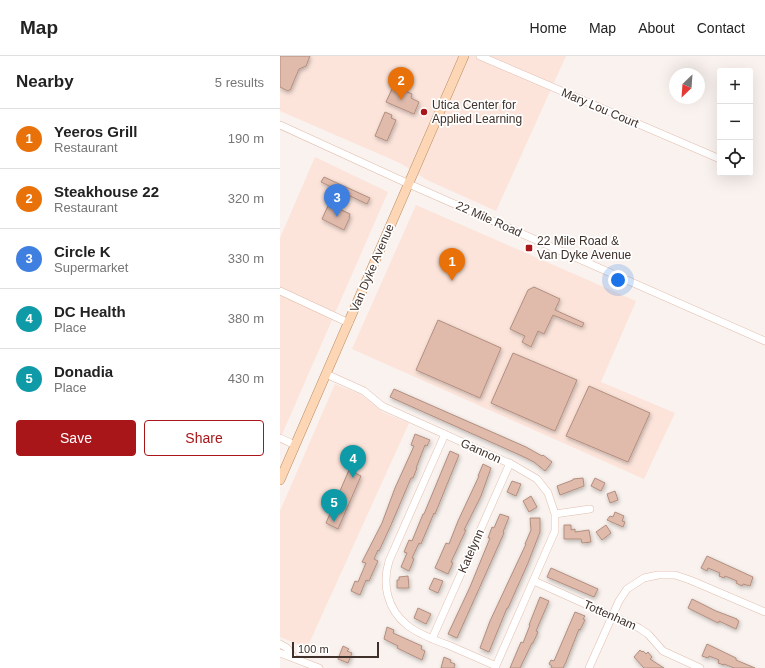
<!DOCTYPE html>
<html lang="en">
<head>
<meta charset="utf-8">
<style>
  :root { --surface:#fff; --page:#f6f6f6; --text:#222; --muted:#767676; --line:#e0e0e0; --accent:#a91619 }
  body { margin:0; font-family:Arial,sans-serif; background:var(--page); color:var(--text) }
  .controls { position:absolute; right:12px; top:12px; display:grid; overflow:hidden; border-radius:4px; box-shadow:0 4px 16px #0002 }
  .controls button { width:36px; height:36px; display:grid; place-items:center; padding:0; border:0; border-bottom:1px solid var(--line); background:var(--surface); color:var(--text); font:20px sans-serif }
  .compass { position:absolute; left:389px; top:12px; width:36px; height:36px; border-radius:50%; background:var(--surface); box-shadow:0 4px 16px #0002; rotate:205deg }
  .scale { position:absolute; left:12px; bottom:10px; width:87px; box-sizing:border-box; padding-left:4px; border:2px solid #3f3029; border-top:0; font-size:11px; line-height:14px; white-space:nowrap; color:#3f3029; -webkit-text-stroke:3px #fff; paint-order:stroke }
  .you { position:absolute; left:338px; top:224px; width:14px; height:14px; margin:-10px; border:3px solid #fff; border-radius:50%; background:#1a73e8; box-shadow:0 0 0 6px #1a73e833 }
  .badge { display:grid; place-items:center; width:26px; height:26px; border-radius:50%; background:var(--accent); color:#fff; font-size:13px; font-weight:700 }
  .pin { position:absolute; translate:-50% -33px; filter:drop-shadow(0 1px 2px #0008) }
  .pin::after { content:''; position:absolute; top:21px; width:14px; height:12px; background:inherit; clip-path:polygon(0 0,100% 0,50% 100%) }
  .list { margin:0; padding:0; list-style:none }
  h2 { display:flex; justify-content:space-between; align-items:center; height:52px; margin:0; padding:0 16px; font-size:17px }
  h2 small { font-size:13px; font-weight:400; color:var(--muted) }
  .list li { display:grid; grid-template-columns:26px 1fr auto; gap:12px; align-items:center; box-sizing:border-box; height:60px; padding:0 16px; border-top:1px solid var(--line) }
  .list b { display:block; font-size:15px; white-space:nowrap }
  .list p { margin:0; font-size:13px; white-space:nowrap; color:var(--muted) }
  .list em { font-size:13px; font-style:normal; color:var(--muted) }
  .actions { display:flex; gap:8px; padding:12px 16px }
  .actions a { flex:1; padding:9px 0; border:1px solid var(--accent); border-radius:4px; text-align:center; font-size:14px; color:var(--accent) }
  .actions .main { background:var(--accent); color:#fff }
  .icon { flex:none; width:22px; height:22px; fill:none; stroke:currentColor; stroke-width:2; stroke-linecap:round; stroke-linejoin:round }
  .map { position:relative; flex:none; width:485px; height:612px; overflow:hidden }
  header { display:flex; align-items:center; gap:24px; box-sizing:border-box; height:56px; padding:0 20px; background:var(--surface); border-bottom:1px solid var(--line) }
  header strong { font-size:19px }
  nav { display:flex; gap:22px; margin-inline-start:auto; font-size:14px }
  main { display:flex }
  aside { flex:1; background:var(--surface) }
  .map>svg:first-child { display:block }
</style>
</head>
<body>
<header>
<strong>Map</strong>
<nav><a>Home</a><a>Map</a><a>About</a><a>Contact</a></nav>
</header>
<main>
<aside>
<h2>Nearby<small>5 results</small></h2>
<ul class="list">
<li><span class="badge" style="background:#e8710a">1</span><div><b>Yeeros Grill</b><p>Restaurant</p></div><em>190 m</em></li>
<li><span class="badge" style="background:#e8710a">2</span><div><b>Steakhouse 22</b><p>Restaurant</p></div><em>320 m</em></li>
<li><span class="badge" style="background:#3f7fe0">3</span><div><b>Circle K</b><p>Supermarket</p></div><em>330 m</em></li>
<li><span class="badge" style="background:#0f9aa8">4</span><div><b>DC Health</b><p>Place</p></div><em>380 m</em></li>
<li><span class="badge" style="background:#0f9aa8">5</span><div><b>Donadia</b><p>Place</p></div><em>430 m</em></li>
</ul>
<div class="actions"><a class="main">Save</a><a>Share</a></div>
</aside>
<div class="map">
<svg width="485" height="612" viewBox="0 0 485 612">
  <defs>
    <filter id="shadow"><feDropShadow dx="1" dy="2" stdDeviation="2" flood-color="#0004"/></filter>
  </defs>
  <rect width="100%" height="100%" fill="#f9f2ee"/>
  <path fill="#fce4da" d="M0,0H286L216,155L147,124L120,107L0,55Z
    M35,101L108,136L0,383V182Z
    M136,149L356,245L321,326L395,357L364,423L72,293Z
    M55,328L80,338L95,348L102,356L129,367L27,592L0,581V455Z"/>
  <path fill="#e0bbac" stroke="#b28e7f" filter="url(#shadow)" d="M0,0H30L26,10L19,13L11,32V33L8,35L0,31Z
    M112,33L119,36L121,33L132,38L131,42L139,46L134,58L106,46Z
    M105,56L112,59L111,62L116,64L107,85L95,80Z
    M44,121L90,142L87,148L41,126Z
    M51,149L70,158L69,161H70L64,174L42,163L48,150L50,151Z
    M254,231L280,243L275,254L304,267L302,271L273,259L264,278L258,275L251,291L242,286L245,280L230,273L248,234Z
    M158,264L221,292L200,342L136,314Z
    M233,297L297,324L275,375L211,347Z
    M309,330L370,357L348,406L286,380Z
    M114,333L246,391L262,400L263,399L272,406L265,415L254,406L242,400L110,341Z
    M135,378L150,384L147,390L145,389L136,412H137L133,422H131L111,469L99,495L98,494L94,503L98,505L89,525L86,524L80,539L71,535L75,525L78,526L86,507L82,506L102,467L115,432L134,390L131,389Z
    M170,395L179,399L155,458L154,457L141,488L139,487L132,502L134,503L129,515L121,511L127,497L124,496L129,484L132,485L143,458H144Z
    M203,408L211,412L201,440L184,474H186L171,506L173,507L168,518L155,512L166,487L169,488L178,465L199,420H198Z
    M69,414L81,420L58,473L46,467L55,446L65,442L60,437V435Z
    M303,422L304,430L280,439L277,430L293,424V423Z
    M315,422L325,427L321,435L311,430Z
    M232,425L241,428L236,440L227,436Z
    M335,435L338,444L330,447L327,438Z
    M251,440L257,451L249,456L243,445Z
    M335,456L344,460L342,465L345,466L343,471L327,464L330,460L333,461Z
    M220,458L229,461L223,476L224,477L177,582L168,578L190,531L210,482H208L212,471L214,472Z
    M250,462H260V476L248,507L228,552H227L209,596L200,592L210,565L246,488H245L251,474Z
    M284,469H291V474L295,473V476L309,474L311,486L302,487L301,483H284Z
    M326,469L331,477L322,484L316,476Z
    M427,500L473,521L470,530L463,528L462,530L456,527L457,525L445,520L444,522L439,520L440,517L428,512L427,515L421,512Z
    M271,512L318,533L314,541L267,521Z
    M128,520L129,532H117V524H119V521Z
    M154,522L163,525L158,537L149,533Z
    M260,541L269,545L256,575L258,576L253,587H252L240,612H230L241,586L243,587L250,569H249Z
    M412,543L436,555L457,563V564L459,565L456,573L439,565L438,567L408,552Z
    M138,552L151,558L146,568L134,562Z
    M295,556L305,560L303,563L305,564L300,574L299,573L286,606L283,612H271L272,610L269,608L271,604L274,605Z
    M107,571L114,574L113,577L142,590L141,593L145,595L142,604L117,592L118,590L104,583Z
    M427,588L456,602V604L475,612H454L444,608V609L438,607L439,604L429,600L428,602L422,600Z
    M63,590L69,593L67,595L72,597L68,607L58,603Z
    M360,594L362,596L363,595L366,598L368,596L372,601L370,603L384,612H364L354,601Z
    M164,601L171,604L170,606L175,608L174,612H161Z"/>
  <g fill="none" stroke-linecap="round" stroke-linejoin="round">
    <g stroke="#e2bdac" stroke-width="8">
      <path id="minor" d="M200,0L440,103
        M0,69L129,128L485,285
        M0,235L69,267
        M46,318L84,335L102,350L233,409L257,423L268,437L275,458V475L215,612
        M165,378L109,505C102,528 107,553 127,569C138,578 154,584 168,589C184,596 200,603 216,610
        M0,382L15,389
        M275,458L310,453
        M254,525L359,572L368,578L383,595L420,612
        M152,583L230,407
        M0,588L7,592L13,601
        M0,597L39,612
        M309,612L339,545L347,533L364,522L378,519H395L410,524L485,556"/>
    </g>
    <g stroke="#b98c64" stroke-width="10">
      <path id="major" d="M0,424L184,0"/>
    </g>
    <use href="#minor" stroke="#fff" stroke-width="7"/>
    <use href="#major" stroke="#fdd7b5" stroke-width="9"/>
  </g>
  <g fill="#a91619" stroke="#fff" stroke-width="1.5">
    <circle cx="144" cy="56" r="4"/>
    <rect x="245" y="188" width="8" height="8" rx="2"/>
  </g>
  <g text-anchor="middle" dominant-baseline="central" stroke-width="3.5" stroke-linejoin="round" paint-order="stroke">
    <g font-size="12" fill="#3f3029" stroke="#fff" text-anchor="start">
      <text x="152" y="49">Utica Center for<tspan x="152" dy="14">Applied Learning</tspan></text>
      <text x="257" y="185">22 Mile Road &amp;<tspan x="257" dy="14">Van Dyke Avenue</tspan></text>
    </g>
    <g font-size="12" fill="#3f3029" stroke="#fff">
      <text transform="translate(320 52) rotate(23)">Mary Lou Court</text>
      <text transform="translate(209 163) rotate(24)">22 Mile Road</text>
      <text transform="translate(92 212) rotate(-67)">Van Dyke Avenue</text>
      <text transform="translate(201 395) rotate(24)">Gannon</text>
      <text transform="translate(191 495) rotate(-66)">Katelynn</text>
      <text transform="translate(330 559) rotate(24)">Tottenham</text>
    </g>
  </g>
</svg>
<div class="controls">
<button>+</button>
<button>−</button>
<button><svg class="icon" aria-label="locate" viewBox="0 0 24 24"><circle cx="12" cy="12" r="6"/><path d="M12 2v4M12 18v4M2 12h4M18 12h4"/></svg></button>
</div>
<svg class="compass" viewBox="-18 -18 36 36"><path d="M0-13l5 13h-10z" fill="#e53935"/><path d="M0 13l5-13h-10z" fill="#767676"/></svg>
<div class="scale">100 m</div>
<div class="you"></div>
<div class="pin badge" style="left:172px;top:225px;background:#e8710a">1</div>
<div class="pin badge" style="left:121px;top:44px;background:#e8710a">2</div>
<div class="pin badge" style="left:57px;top:161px;background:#3f7fe0">3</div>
<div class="pin badge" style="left:73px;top:422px;background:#0f9aa8">4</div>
<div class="pin badge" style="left:54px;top:466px;background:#0f9aa8">5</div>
</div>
</main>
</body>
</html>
